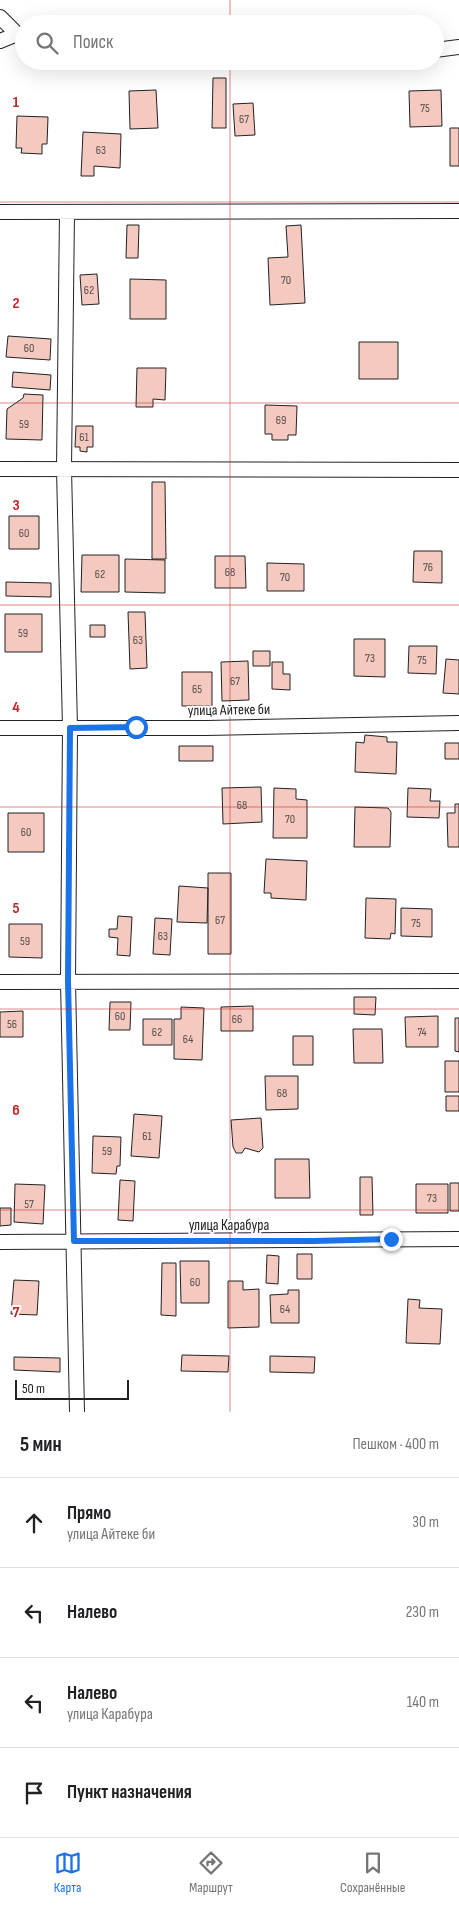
<!DOCTYPE html>
<html lang="ru">
<head>
<meta charset="utf-8">
<style>
  :root { --surface:#fff; --page:#f6f6f6; --text:#202124; --muted:#757577; --line:#e0e0e0; --accent:#1a73e8 }
  body { margin:0; font-family:"Sofia Sans Condensed",sans-serif; background:var(--page); color:var(--text) }
  .scale { position:absolute; left:15px; bottom:12px; width:114px; box-sizing:border-box; padding-left:5px; border:2px solid #222; border-top:0; font-size:14px; line-height:18px; white-space:nowrap; color:#222; -webkit-text-stroke:4px #fff; paint-order:stroke }
  .stop { position:absolute; width:15px; height:15px; margin:-11px; border:4px solid #1a73e8; border-radius:50%; background:#fff }
  .stop.end { background:#1a73e8; border-color:#fff; box-shadow:0 1px 5px #0008 }
  .list { margin:0; padding:0; list-style:none }
  h2 { display:flex; justify-content:space-between; align-items:center; height:65px; margin:0; padding:0 20px; font-size:21px }
  h2 small { font-size:16px; font-weight:400; color:var(--muted) }
  .list li { display:grid; grid-template-columns:32px 1fr auto; gap:15px; align-items:center; box-sizing:border-box; height:90px; padding:0 20px; border-top:1px solid var(--line) }
  .list b { display:block; font-size:19px; white-space:nowrap }
  .list p { margin:0; font-size:16px; white-space:nowrap; color:var(--muted) }
  .list em { font-size:16px; font-style:normal; color:var(--muted) }
  .icon { flex:none; width:28px; height:28px; fill:none; stroke:currentColor; stroke-width:2; stroke-linecap:round; stroke-linejoin:round }
  .map { position:relative; flex:none; width:459px; height:1412px; overflow:hidden }
  .search { position:absolute; background:var(--surface); box-shadow:0 5px 20px #0002; left:15px; right:15px; top:15px; height:55px; display:flex; align-items:center; gap:12px; box-sizing:border-box; padding:0 18px; border-radius:28px; color:var(--muted); font-size:19px }
  .sheet { height:425px; background:var(--surface) }
  nav { display:flex; justify-content:space-around; align-items:center; box-sizing:border-box; height:70px; border-top:1px solid var(--line); background:var(--surface); font-size:14px; color:var(--muted) }
  nav a { display:grid; justify-items:center; gap:2px }
  nav .on { color:var(--accent) }
  .map>svg:first-child { display:block }
</style>
</head>
<body>
<div class="map">
<svg width="459" height="1412" viewBox="0 0 459 1412">
  <rect width="100%" height="100%" fill="#fff"/>
  <path fill="#f3c9c0" stroke="#222" d="M213,78H226V128H212Z
    M156,90L158,128L130,129L129,91Z
    M441,90L442,126L410,127L409,91Z
    M253,103L255,135L235,136L233,104Z
    M17,116L48,117L47,144H42V154L21,153L22,148H16Z
    M450,128H459V166H450Z
    M83,132L121,134L120,168L94,166V176H81Z
    M127,225H139L138,258H126Z
    M301,225L305,303L270,305L268,258L288,257L286,226Z
    M97,274L99,304L82,305L80,275Z
    M130,279L166,280V319H130Z
    M8,336L51,339L50,360L6,357Z
    M359,342H398V379H359Z
    M137,368H166L165,400L153,399V407H136Z
    M13,372L51,375L50,390L12,387Z
    M24,394L43,395L42,440L6,439L7,409L23,398Z
    M265,405L297,406L296,435H288V440H272V434H265Z
    M76,426H93V447H87V452L80,451V447H75Z
    M152,482H165L166,559H152Z
    M9,516H39V549H9Z
    M414,551H442V583L413,582Z
    M82,555H119V592H81Z
    M215,556H245L246,588H215Z
    M125,559L165,560V593L125,592Z
    M267,563L304,564V591H267Z
    M6,582L51,583V597L6,596Z
    M128,612H145L147,668L130,669Z
    M5,614H42V652H5Z
    M90,625H105V637H90Z
    M354,639H385V677L354,676Z
    M409,646H437L436,674L408,673Z
    M253,651H270V666H253Z
    M446,659L459,660V694L443,693Z
    M248,661L249,700L222,701L221,662Z
    M272,662H283V674H290V690L272,689Z
    M182,672H212V706H182Z
    M365,735L387,737V742H397L396,774L355,772L356,742L364,743Z
    M445,743H459V759H445Z
    M179,746H213V761H179Z
    M261,787L262,822L223,824L222,788Z
    M274,788L296,789V799L307,800V838H273Z
    M408,788L431,789L430,801H440L439,818L407,817Z
    M455,804H459V847H448L447,813H455Z
    M355,807L388,808L391,812L390,847H354Z
    M8,813H44V852H8Z
    M266,859L307,861L306,900L271,898V893H264Z
    M208,873H231V954H208Z
    M179,886L208,888L207,923L177,922Z
    M366,898L396,899L395,934L391,933L390,939L365,938Z
    M401,908L432,909V937L401,936Z
    M118,916L132,917L130,956L117,955L118,938L109,937V929H117Z
    M155,918L172,919L170,955L153,954Z
    M9,924H42V958L9,957Z
    M354,997H376L375,1015L354,1014Z
    M110,1002H131L130,1030H109Z
    M253,1006V1031H221V1007Z
    M181,1007L204,1008L202,1060L174,1059V1019H181Z
    M23,1011V1037H0V1012Z
    M438,1016V1047H406L405,1017Z
    M455,1018H459V1052L455,1051Z
    M143,1019H172V1045H143Z
    M353,1029H382L383,1063H354Z
    M293,1036H313V1065H293Z
    M445,1061H459V1092H445Z
    M265,1076H298V1109L266,1110Z
    M446,1096H459V1111H446Z
    M134,1114L162,1116L159,1158L131,1156Z
    M261,1118L263,1148L259,1152L245,1148L242,1153H236L233,1147L231,1120Z
    M93,1136L121,1137L120,1166H117L116,1174L92,1173Z
    M275,1159H309L310,1198H275Z
    M360,1177H372L373,1215H360Z
    M120,1180L135,1181L133,1221L118,1220Z
    M450,1183H459V1211H450Z
    M15,1184L45,1185L43,1224L14,1222Z
    M416,1184H448V1213H416Z
    M0,1208H11V1225L0,1226Z
    M297,1254H312V1279H297Z
    M267,1255L279,1256L278,1284L266,1283Z
    M180,1261H209V1303H181Z
    M162,1263H176V1316L161,1315Z
    M14,1280L39,1281L37,1315L11,1314Z
    M228,1281H243V1290L259,1289V1327L228,1328Z
    M288,1290H299V1323H271L270,1295L288,1294Z
    M408,1299L420,1300L419,1308L442,1309L440,1344L406,1343Z
    M182,1355L229,1356L228,1372L181,1371Z
    M270,1356L315,1357L314,1373L270,1372Z
    M14,1357L60,1358V1372L14,1370Z"/>
  <g fill="none" stroke-linecap="round" stroke-linejoin="round">
    <g stroke="#222" stroke-width="16">
      <path id="street" d="M0,17L17,34
        M0,41L17,34L24,35
        M435,50L459,47
        M0,212L459,211
        M67,212L64,469L70,728L68,981L77,1412
        M0,469L459,470
        M0,728H206L459,723
        M0,982L459,981
        M0,1242L459,1239"/>
    </g>
    <use href="#street" stroke="#fff" stroke-width="14"/>
  </g>
  <g fill="none" stroke-linecap="round" stroke-linejoin="round">
    <path stroke="#1a73e8" stroke-width="6" d="M136,727L70,728L68,981L74,1241H314L391,1239"/>
  </g>
  <path fill="none" stroke="#c62828" stroke-width="1" stroke-opacity="0.55" d="M230,0V24M230,61V1412M0,202H459M0,403H459M0,605H459M0,807H459M0,1009H459M0,1210H459"/>
  <g text-anchor="middle" dominant-baseline="central" stroke-width="4" stroke-linejoin="round" paint-order="stroke">
    <g font-size="12" fill="#564c4a">
      <text x="425" y="108">75</text>
      <text x="244" y="119">67</text>
      <text x="101" y="150">63</text>
      <text x="286" y="280">70</text>
      <text x="89" y="290">62</text>
      <text x="29" y="348">60</text>
      <text x="281" y="420">69</text>
      <text x="24" y="424">59</text>
      <text x="84" y="437">61</text>
      <text x="24" y="533">60</text>
      <text x="428" y="567">76</text>
      <text x="230" y="572">68</text>
      <text x="100" y="574">62</text>
      <text x="285" y="577">70</text>
      <text x="23" y="633">59</text>
      <text x="138" y="640">63</text>
      <text x="370" y="658">73</text>
      <text x="422" y="660">75</text>
      <text x="235" y="681">67</text>
      <text x="197" y="689">65</text>
      <text x="242" y="805">68</text>
      <text x="290" y="819">70</text>
      <text x="26" y="832">60</text>
      <text x="220" y="920">67</text>
      <text x="416" y="923">75</text>
      <text x="163" y="936">63</text>
      <text x="25" y="941">59</text>
      <text x="120" y="1016">60</text>
      <text x="237" y="1019">66</text>
      <text x="12" y="1024">56</text>
      <text x="157" y="1032">62</text>
      <text x="422" y="1032">74</text>
      <text x="188" y="1039">64</text>
      <text x="282" y="1093">68</text>
      <text x="147" y="1136">61</text>
      <text x="107" y="1151">59</text>
      <text x="432" y="1198">73</text>
      <text x="29" y="1204">57</text>
      <text x="195" y="1282">60</text>
      <text x="285" y="1309">64</text>
    </g>
    <g font-size="15" fill="#222" stroke="#fff">
      <text transform="translate(229 710) rotate(-1)">улица Айтеке би</text>
      <text x="229" y="1225">улица Карабура</text>
    </g>
  </g>
  <g font-size="16" text-anchor="middle" font-weight="bold" fill="#c62828" stroke="#fff" stroke-width="4" stroke-linejoin="round" paint-order="stroke">
    <text x="16" y="107">1</text>
    <text x="16" y="308">2</text>
    <text x="16" y="510">3</text>
    <text x="16" y="712">4</text>
    <text x="16" y="913">5</text>
    <text x="16" y="1115">6</text>
    <text x="16" y="1317">7</text>
  </g>
</svg>
<div class="scale">50 m</div>
<div class="stop" style="left:136px;top:727px"></div>
<div class="stop end" style="left:391px;top:1239px"></div>
<div class="search"><svg class="icon" aria-label="search" viewBox="0 0 24 24"><circle cx="10" cy="10" r="6"/><path d="M15 15l6 6"/></svg>Поиск</div>
</div>
<section class="sheet">
<h2>5 мин<small>Пешком · 400 m</small></h2>
<ul class="list">
<li><svg class="icon" aria-label="ahead" viewBox="0 0 24 24"><path d="M12 20V5M6 11l6-6 6 6"/></svg><div><b>Прямо</b><p>улица Айтеке би</p></div><em>30 m</em></li>
<li><svg class="icon" aria-label="left" viewBox="0 0 24 24"><path d="M17 20v-9H6M10 6l-5 5 5 5"/></svg><div><b>Налево</b></div><em>230 m</em></li>
<li><svg class="icon" aria-label="left" viewBox="0 0 24 24"><path d="M17 20v-9H6M10 6l-5 5 5 5"/></svg><div><b>Налево</b><p>улица Карабура</p></div><em>140 m</em></li>
<li><svg class="icon" aria-label="arrive" viewBox="0 0 24 24"><path d="M6 21V4h12l-3 4 3 4H6"/></svg><div><b>Пункт назначения</b></div></li>
</ul>
</section>
<nav>
<a class="on"><svg class="icon" aria-label="map" viewBox="0 0 24 24"><path d="M3 6l6-2 6 2 6-2v14l-6 2-6-2-6 2zM9 4v14M15 6v14"/></svg>Карта</a>
<a><svg class="icon" aria-label="directions" viewBox="0 0 24 24"><path d="M12 3l9 9-9 9-9-9zM9 14v-3h6M13 9l2 2-2 2"/></svg>Маршрут</a>
<a><svg class="icon" aria-label="saved" viewBox="0 0 24 24"><path d="M7 4h10v16l-5-4-5 4z"/></svg>Сохранённые</a>
</nav>
</body>
</html>
